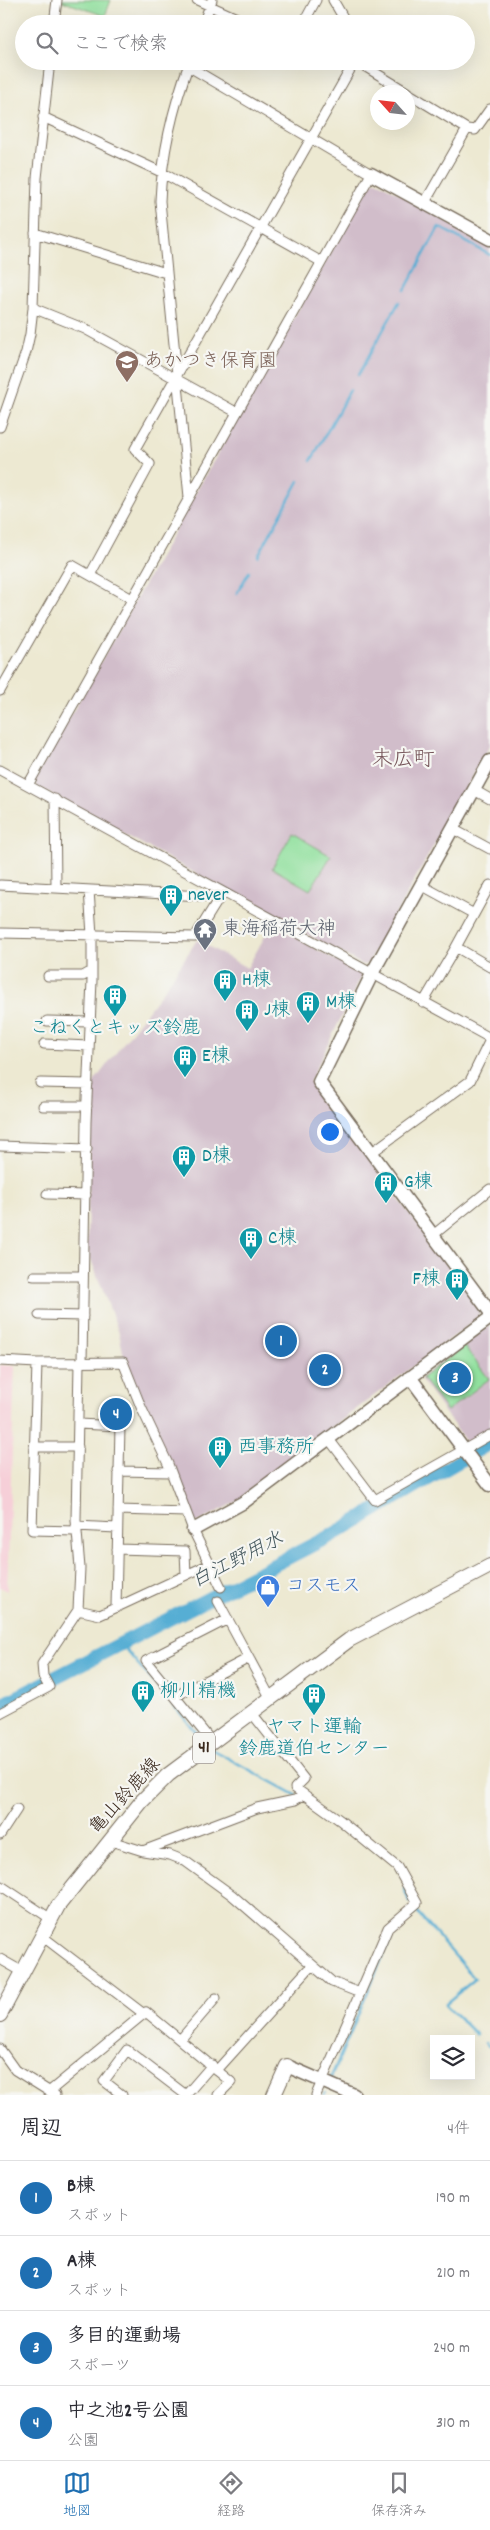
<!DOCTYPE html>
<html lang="ja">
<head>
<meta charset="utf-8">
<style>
  :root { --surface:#fff; --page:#f2f2f3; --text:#2b2b33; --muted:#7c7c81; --line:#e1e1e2; --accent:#1f6fb2 }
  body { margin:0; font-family:Dekko,"Klee One",sans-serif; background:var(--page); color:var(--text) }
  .controls { position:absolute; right:15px; bottom:15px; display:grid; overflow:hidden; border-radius:0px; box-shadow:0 5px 20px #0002 }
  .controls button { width:45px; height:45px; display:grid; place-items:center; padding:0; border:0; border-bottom:1px solid var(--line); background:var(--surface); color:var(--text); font:25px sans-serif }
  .compass { position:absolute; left:370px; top:85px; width:45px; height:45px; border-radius:50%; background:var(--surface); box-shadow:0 5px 20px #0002; rotate:297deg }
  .you { position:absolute; left:329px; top:1131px; width:18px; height:18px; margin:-12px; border:4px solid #fff; border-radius:50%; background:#1a73e8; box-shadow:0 0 0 8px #1a73e833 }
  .badge { display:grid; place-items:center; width:32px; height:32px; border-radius:50%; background:var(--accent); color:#fff; font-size:16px; font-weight:700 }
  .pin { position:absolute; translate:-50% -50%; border:2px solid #fff; box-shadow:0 1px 5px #0006 }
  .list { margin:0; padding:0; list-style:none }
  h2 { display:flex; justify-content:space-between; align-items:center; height:65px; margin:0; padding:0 20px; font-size:21px }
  h2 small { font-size:16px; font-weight:400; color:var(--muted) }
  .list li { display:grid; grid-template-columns:32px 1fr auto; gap:15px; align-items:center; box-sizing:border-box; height:75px; padding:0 20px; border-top:1px solid var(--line) }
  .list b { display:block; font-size:19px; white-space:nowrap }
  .list p { margin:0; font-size:16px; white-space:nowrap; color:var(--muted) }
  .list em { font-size:16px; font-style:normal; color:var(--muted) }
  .icon { flex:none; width:28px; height:28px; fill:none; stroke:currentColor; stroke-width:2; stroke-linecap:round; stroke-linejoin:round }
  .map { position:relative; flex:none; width:490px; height:2095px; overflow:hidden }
  .search { position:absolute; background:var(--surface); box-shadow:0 5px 20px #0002; left:15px; right:15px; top:15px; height:55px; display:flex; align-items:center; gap:12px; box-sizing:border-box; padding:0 18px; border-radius:28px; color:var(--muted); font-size:19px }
  .sheet { height:365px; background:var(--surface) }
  nav { display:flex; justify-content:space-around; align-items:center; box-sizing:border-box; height:70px; border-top:1px solid var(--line); background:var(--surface); font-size:14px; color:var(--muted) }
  nav a { display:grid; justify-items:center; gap:2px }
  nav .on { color:var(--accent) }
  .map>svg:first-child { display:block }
</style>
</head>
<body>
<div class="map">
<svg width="490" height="2095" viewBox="0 0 490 2095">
  <rect width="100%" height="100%" fill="#f6f6f2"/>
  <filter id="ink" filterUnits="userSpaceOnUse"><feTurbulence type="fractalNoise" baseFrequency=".02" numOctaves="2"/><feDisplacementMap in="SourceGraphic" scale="10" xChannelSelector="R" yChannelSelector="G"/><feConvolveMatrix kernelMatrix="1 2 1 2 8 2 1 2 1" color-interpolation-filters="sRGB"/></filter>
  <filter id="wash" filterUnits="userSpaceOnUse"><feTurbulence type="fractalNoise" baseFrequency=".0096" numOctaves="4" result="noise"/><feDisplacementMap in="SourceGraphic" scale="20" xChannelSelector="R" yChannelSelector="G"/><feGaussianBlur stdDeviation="1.12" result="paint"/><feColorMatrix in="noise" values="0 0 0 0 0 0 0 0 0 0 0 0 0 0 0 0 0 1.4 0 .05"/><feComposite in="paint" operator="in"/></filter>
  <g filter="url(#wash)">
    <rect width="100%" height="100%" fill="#ede9d2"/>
    <path fill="#f6cfd8" d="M0,1365L15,1366L7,1591L0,1587Z"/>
    <path fill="#d1bdca" d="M377,181L490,245V745L368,963L363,965L36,786L35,779L369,184Z
      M272,924L362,975L310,1081L481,1309L478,1318L260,1481L245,1494L243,1498L197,1523L193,1521L124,1357L119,1333L87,1249L90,1087L163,991L197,940L247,968Z
      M490,1324V1431L466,1442L421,1380V1377Z"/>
    <path fill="#91e09e" stroke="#66855e" d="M59,0H111L105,16Z
      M292,833L331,856L310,890L272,868Z
      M464,1346L489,1379L447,1411L422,1378Z"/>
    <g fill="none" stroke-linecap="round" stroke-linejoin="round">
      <path stroke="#57aed4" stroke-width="2.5" d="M405,290L439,227L490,255
        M358,375L399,302
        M311,461L350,390
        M258,556L299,481
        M237,593L249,572
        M120,1643L203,1740
        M211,1749L296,1795
        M404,1888L409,1901
        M417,1912L475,1979L445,2004L476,2035
        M485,2043L490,2047
        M330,2080L395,1928L417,1911
        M324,2095L325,2093"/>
      <path stroke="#57aed4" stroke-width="14" d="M0,1706L334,1534L490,1443"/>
    </g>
  </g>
  <g filter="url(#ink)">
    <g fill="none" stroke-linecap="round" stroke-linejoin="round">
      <g stroke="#796d5d" stroke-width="11">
        <path id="street" d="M197,0L239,19L254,24
          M333,0L347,24
          M54,24L57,0
          M203,24L212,0
          M303,24L316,0
          M356,61L407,92
          M408,93L467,129L475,130L490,109
          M43,117L161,172L320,261
          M424,204L467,129
          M35,233L166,273
          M33,308L85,329L236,412
          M0,427L26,352L30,334L33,308L37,178L50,61
          M189,497L160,201C162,152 173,107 190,61
          M90,575L150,464L135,449L355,61
          M0,691L72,565L132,599
          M0,770L490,1038
          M28,785L371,174L188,66
          M474,790L490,799
          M55,799L56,888
          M453,829L490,849
          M0,885L220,897
          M421,885L474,914
          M490,885L456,947L490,967
          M0,933L195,937L223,892
          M48,976H83L92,971
          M423,1003L456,947
          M47,1021L90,1022
          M44,1044L89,1046
          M40,1083L88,1084
          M43,1106H87
          M0,1146L87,1149
          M371,1153L470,1081L490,1040
          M47,1194L86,1195
          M432,1236L490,1189
          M34,1276H83
          M39,1315L83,1316
          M0,1361L37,1363L123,1362L141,1407L168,1464L193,1530L221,1587
          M82,1362L86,1122L92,980V935L89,890
          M37,1363L32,1530L76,1531
          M79,1363L76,1520L80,1568L78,1610L100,1615L210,1564
          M78,1424L120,1426L116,1607
          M328,1438L375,1500L490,1435
          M34,1447H78
          M118,1471L171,1472
          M118,1510L186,1512
          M76,1526L117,1528
          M117,1549L185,1551L186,1575
          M218,1601L270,1697
          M176,1696L249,1658
          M251,1712L304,1779L295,1788L341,1821L397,1867L417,1903L388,1928L316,2095
          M0,1713L49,1687L43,1676L42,1664L78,1610
          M212,1742L146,1661L228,1619
          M0,1835L17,1809
          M111,1841L143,1851L257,1808L295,1800L303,1795
          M143,1851L170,1855L185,1861L232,1895L332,1982L360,1993
          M0,1885L51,1919
          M42,1936L144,2014
          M0,1959L23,1972
          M180,2040L216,1998
          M0,2049L15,2070L55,2095
          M218,2069L312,1965
          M50,2091L146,2012L231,2082L218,2095
          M122,2095L104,2081L127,2050L186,2095
          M186,2095L212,2065"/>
      </g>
      <g stroke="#796d5d" stroke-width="15">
        <path id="secondary" d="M371,174L490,239
          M490,761L375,968L319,1082L490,1312
          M410,1377L490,1485
          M193,1530L244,1502L490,1318
          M287,2066L354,2095"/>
      </g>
      <g stroke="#796d5d" stroke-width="16">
        <path id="primary" d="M0,2015L58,1906L142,1801L168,1775L349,1640L490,1566
          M274,2095L287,2066"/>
      </g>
      <use href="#street" stroke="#fff" stroke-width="9"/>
      <use href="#secondary" stroke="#fff" stroke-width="12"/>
      <use href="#primary" stroke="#fff" stroke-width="14"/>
    </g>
  </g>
  <defs>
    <g id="school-pin" transform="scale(1.25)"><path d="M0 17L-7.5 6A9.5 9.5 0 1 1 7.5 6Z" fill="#8d6e63" stroke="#f6f6f2"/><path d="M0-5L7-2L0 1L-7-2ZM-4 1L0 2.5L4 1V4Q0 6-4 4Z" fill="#fff"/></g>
    <g id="building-pin" transform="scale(1.25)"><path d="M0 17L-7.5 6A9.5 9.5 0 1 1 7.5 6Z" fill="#0f9aa8" stroke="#f6f6f2"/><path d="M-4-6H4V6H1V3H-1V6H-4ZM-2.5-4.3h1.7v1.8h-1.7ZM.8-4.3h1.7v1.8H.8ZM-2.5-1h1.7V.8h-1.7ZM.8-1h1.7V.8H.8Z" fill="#fff"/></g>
    <g id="temple-pin" transform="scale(1.25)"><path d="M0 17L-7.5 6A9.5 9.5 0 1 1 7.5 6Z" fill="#6b7280" stroke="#f6f6f2"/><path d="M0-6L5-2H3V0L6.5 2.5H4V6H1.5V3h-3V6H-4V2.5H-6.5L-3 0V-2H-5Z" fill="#fff"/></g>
    <g id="shop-pin" transform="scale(1.25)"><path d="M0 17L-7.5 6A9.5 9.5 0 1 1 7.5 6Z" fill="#3f7fe0" stroke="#f6f6f2"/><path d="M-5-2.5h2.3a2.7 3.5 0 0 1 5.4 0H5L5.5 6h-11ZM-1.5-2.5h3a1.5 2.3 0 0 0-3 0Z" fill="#fff"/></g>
  </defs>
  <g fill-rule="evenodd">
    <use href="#school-pin" x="127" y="362"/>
    <use href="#building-pin" x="171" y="896"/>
    <use href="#temple-pin" x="205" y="930"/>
    <use href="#building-pin" x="225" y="981"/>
    <use href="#building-pin" x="115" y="996"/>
    <use href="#building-pin" x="308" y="1003"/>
    <use href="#building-pin" x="247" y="1011"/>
    <use href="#building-pin" x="185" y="1057"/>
    <use href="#building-pin" x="184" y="1157"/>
    <use href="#building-pin" x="386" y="1183"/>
    <use href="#building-pin" x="251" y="1239"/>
    <use href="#building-pin" x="457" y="1280"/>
    <use href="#building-pin" x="220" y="1448"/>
    <use href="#shop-pin" x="268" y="1587"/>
    <use href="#building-pin" x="143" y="1692"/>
    <use href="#building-pin" x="314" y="1695"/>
  </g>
  <g text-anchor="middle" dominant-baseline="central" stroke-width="4.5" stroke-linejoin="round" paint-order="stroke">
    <rect fill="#f6f6f2" stroke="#73675e" stroke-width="1" x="193" y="1732.5" width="22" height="31" rx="4"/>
    <g font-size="18" font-weight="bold" fill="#3b2a1e">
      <text x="204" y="1748">41</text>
    </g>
    <g font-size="19" fill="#785e54" stroke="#f6f6f2" text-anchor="start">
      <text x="144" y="362">あかつき保育園</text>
    </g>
    <g font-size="19" fill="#0d838f" stroke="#f6f6f2" text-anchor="start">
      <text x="188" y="896">never</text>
      <text x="242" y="981">H棟</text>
      <text x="326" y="1003">M棟</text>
      <text x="264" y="1011">J棟</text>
      <text x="115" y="1029" text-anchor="middle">こねくとキッズ鈴鹿</text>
      <text x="202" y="1057">E棟</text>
      <text x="202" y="1157">D棟</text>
      <text x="404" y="1183">G棟</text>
      <text x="268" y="1239">C棟</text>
      <text x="440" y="1280" text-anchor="end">F棟</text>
      <text x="238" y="1448">西事務所</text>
      <text x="160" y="1692">柳川精機</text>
      <text x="314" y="1728" text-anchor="middle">ヤマト運輸<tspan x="314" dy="22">鈴鹿道伯センター</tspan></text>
    </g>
    <g font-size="19" fill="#5b616d" stroke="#f6f6f2" text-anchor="start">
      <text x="222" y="930">東海稲荷大神</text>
    </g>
    <g font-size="19" fill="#366cbe" stroke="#f6f6f2" text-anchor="start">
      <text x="286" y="1587">コスモス</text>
    </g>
    <g font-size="19" fill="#3b2a1e" stroke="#f6f6f2">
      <text transform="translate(126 1797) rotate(-48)">亀山鈴鹿線</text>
    </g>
    <g font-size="20" font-style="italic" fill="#45585e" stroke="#f6f6f2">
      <text transform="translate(238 1561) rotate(-27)">白江野用水</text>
    </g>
    <g font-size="21" fill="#755559" stroke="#f6f6f2">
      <text x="403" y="761">末広町</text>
    </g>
  </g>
</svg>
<div class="controls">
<button><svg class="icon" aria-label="layers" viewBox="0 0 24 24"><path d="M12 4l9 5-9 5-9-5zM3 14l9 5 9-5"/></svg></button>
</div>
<svg class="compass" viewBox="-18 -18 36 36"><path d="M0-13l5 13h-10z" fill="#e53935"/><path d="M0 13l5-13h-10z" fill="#7c7c81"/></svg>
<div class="you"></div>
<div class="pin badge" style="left:281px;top:1341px">1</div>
<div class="pin badge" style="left:325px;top:1370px">2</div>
<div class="pin badge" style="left:455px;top:1378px">3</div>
<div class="pin badge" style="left:116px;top:1414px">4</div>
<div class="search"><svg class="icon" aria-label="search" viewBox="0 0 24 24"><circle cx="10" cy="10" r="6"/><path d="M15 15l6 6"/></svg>ここで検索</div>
</div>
<section class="sheet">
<h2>周辺<small>4件</small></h2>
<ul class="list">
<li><span class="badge">1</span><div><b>B棟</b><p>スポット</p></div><em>190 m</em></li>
<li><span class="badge">2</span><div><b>A棟</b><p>スポット</p></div><em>210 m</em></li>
<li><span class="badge">3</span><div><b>多目的運動場</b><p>スポーツ</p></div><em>240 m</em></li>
<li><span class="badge">4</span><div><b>中之池2号公園</b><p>公園</p></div><em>310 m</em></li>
</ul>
</section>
<nav>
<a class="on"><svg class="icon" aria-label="map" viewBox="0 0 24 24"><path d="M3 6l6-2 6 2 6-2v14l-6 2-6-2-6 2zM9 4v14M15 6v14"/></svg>地図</a>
<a><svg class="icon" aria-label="directions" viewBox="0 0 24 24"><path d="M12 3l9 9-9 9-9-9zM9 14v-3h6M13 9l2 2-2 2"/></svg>経路</a>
<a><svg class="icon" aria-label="saved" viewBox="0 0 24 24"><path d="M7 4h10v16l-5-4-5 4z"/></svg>保存済み</a>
</nav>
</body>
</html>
